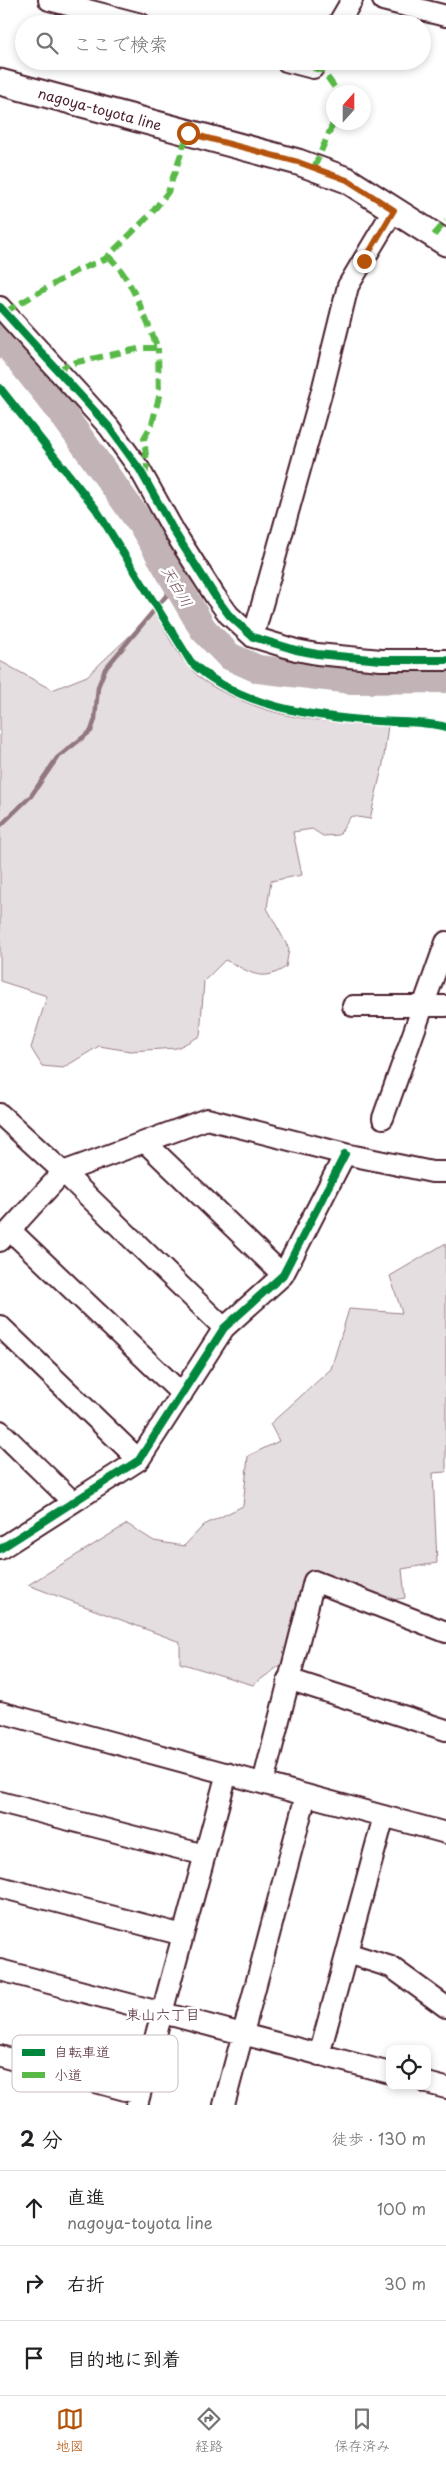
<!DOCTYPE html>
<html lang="ja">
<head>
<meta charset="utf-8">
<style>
  :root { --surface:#fff; --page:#f6f6f6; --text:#202124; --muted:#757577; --line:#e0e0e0; --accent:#b45309 }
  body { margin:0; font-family:"Playpen Sans","Klee One",sans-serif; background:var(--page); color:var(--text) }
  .controls { position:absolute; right:15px; bottom:15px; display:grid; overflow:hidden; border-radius:10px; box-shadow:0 2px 8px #0003 }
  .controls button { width:45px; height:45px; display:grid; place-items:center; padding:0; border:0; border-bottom:1px solid var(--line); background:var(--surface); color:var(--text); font:25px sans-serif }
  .compass { position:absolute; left:326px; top:85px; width:45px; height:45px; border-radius:50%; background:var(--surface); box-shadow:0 2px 8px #0003; rotate:21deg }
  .stop { position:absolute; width:15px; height:15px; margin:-11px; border:4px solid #b45309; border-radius:50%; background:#fff }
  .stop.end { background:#b45309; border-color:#fff; box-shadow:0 1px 5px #0008 }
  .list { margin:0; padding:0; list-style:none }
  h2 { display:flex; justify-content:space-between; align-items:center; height:65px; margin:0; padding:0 20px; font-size:21px }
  h2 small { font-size:16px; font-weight:400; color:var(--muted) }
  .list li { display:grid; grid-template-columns:32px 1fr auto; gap:15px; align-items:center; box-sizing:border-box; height:75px; padding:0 20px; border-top:1px solid var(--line) }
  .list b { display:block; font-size:19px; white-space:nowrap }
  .list p { margin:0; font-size:16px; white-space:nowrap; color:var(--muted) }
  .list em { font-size:16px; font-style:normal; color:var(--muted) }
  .icon { flex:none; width:28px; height:28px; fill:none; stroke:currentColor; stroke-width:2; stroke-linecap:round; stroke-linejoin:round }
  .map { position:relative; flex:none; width:446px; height:2105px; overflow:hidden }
  .search { position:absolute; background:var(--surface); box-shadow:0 2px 8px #0003; left:15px; right:15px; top:15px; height:55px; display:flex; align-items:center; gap:12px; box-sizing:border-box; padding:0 18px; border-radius:28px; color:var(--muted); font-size:19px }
  .sheet { height:290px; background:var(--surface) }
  nav { display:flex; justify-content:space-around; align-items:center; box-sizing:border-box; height:70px; border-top:1px solid var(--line); background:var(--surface); font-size:14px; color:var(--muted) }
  nav a { display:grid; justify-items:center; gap:2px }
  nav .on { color:var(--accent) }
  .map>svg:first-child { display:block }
</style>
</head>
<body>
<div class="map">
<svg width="446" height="2105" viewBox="0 0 446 2105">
  <rect width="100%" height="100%" fill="#fff"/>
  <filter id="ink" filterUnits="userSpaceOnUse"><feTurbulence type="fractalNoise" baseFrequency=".02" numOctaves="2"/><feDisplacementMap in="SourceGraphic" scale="10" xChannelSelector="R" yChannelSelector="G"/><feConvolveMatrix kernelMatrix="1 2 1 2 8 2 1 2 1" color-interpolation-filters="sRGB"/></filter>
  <g filter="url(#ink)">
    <path fill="#e5dee0" stroke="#987e86" d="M155,612C167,634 179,659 198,676C209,686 225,693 238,699C290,722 333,722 388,725L383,764L370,819L351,816L339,835L323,836L312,829L293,832L302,875L271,881L267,908L289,949L286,967C260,984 250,971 225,960L204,981L200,1036L177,1048L130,1051L99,1046L63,1068L42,1066L31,1048L47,996L0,981V661L52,690L87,676Z
      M446,1243V1472L433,1473L437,1563L402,1569L405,1598L385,1601L310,1574L286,1661L253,1685L180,1663V1642L28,1585L127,1524L154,1541L184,1546L204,1525L243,1506L248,1456L279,1441L270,1424L331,1369L349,1309L402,1313L390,1276Z"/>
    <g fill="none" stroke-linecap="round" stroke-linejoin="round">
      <path stroke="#91787e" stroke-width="4.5" d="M0,826L31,796L57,758L91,731L95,719L98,687L105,669L176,584"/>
      <path stroke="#c1b3b6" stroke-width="28" d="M0,336L62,413L144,528L203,629L229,656L258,669L352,680L446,679"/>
      <g stroke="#4a1f2b" stroke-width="24">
        <path id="minor" d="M49,0L141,24
          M383,0L446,16
          M338,24L352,0
          M286,61L313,68L317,61
          M0,307L109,427L140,470L175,533L215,596L229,615L253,637L296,650L317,654L381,660H446
          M253,637L323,387L348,286L394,209
          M353,1006H446
          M0,1114L63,1172L224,1328
          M383,1118L446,942
          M145,1142L283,1275
          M10,1230L182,1394
          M0,1241L63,1172L207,1119L345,1154L432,1172H446
          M0,1326L139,1460
          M0,1431L72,1501
          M0,1549L139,1460L224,1328L283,1275L345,1154
          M288,1679L446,1730
          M0,1712L446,1833
          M263,1783L314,1581L446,1632
          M0,1802L205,1855
          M0,1887L183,1935
          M347,1953L391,1967L446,2007
          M0,1970L390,2073
          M319,2055L384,1816
          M0,2056L140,2094
          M427,2083L446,2088
          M137,2105L227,1773
          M224,2105L306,1795"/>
      </g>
      <g stroke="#4a1f2b" stroke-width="29">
        <path id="major" d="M0,82L298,162L347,180L446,243"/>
      </g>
      <use href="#minor" stroke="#fff" stroke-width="20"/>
      <use href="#major" stroke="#fff" stroke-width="25"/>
      <path stroke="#58b947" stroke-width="6" stroke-dasharray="12 6" stroke-linecap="butt" d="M313,68L323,71L338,92
        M314,168L334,121
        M434,235L446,221
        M5,312L76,271L105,259L151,214L168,192L188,133
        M58,371L68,364L142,348H158C145,319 132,277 108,256
        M145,476L147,464L144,438L152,424L159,397L158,348"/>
      <g stroke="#fff" stroke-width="11">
        <path id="cycleway" d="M0,307L109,427L140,470L175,533L215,596L229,615L253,637L296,650L317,654L381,660H446
          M0,388L96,509L191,662C239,707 314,717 377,721C401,723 423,721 446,727
          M0,1549L139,1460L224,1328L283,1275L345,1154"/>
      </g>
      <use href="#cycleway" stroke="#00873e" stroke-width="8"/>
    </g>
  </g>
  <g fill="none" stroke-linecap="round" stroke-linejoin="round" filter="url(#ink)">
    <path stroke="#b45309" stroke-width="6" d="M188,133L298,162L347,180L394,210L364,261"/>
  </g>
  <g text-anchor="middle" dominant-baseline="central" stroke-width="5" stroke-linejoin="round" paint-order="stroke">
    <g font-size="14" fill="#4a1f2b" stroke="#fff">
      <text transform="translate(100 109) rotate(15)">nagoya-toyota line</text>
    </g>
    <g font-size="15" font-style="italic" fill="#74535c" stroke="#fff">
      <text transform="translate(178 586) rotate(60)">天白川</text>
    </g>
    <g font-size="15" fill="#4a1f2b" stroke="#fff">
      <text x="163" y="2013">東山六丁目</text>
    </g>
  </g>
  <rect x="12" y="2035" width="166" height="57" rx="8" fill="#fff" stroke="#c9bcbf" stroke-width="1"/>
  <rect x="22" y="2049" width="23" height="7" fill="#00873e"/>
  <rect x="22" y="2072" width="23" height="6" fill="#58b947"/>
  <g font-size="14" fill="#4a1f2b">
    <text x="54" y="2057">自転車道</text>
    <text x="54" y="2080">小道</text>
  </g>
</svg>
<div class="controls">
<button><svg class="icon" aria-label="locate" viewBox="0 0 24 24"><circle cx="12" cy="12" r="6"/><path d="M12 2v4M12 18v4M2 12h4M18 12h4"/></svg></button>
</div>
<svg class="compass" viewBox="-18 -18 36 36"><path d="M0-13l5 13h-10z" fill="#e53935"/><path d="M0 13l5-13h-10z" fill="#757577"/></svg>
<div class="stop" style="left:188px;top:133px"></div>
<div class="stop end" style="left:364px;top:261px"></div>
<div class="search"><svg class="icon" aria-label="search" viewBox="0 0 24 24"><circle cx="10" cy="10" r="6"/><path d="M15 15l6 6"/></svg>ここで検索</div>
</div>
<section class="sheet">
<h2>2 分<small>徒歩 · 130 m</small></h2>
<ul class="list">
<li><svg class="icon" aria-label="ahead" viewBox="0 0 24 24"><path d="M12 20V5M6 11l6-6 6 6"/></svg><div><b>直進</b><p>nagoya-toyota line</p></div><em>100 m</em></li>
<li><svg class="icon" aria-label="right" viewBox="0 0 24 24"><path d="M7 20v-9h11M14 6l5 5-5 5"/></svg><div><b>右折</b></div><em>30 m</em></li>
<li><svg class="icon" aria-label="arrive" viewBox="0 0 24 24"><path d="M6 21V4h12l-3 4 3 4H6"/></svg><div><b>目的地に到着</b></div></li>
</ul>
</section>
<nav>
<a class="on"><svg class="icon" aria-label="map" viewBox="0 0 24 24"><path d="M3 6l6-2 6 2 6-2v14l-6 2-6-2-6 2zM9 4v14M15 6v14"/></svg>地図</a>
<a><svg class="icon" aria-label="directions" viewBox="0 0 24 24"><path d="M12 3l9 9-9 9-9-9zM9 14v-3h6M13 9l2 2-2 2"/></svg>経路</a>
<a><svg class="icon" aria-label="saved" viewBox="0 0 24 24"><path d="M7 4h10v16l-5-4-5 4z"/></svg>保存済み</a>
</nav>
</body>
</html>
